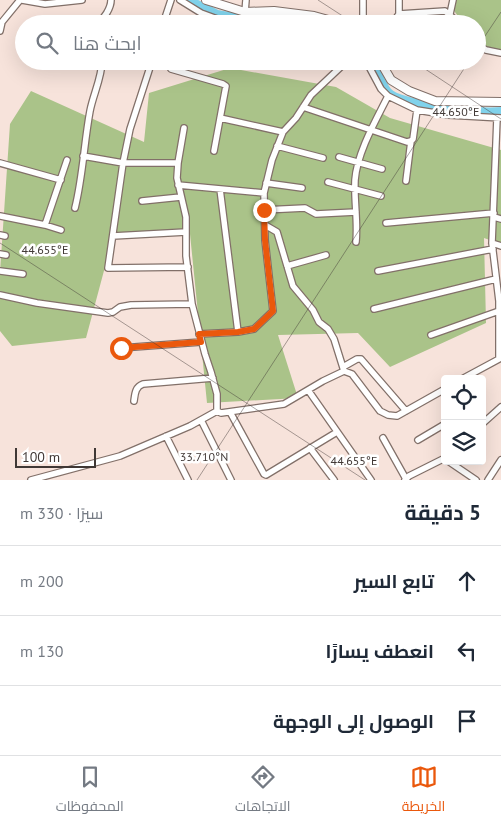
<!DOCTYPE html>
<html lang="ar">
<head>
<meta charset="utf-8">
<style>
  :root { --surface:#fff; --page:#f6f6f7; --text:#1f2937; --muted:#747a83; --line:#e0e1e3; --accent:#ea580c }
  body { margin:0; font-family:"PT Sans",Cairo,sans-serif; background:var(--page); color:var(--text); direction:rtl }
  .controls { position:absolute; right:15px; bottom:15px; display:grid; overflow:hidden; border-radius:5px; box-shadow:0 5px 20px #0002 }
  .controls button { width:45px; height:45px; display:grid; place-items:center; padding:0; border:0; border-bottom:1px solid var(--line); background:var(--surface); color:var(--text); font:25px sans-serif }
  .scale { position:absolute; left:15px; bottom:12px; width:81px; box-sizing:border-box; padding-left:5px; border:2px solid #403835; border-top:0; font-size:14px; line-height:18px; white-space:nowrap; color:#403835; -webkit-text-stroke:4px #fff; paint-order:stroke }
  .stop { position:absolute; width:15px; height:15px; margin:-11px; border:4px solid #ea580c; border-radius:50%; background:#fff }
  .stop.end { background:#ea580c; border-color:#fff; box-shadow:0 1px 5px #0008 }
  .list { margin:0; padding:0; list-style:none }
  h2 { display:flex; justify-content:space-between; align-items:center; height:65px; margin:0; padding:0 20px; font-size:21px }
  h2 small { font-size:16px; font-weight:400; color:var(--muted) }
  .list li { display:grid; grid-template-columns:32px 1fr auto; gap:15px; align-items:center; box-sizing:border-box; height:70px; padding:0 20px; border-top:1px solid var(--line) }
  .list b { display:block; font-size:19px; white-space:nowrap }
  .list em { font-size:16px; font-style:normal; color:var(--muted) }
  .icon { flex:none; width:28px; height:28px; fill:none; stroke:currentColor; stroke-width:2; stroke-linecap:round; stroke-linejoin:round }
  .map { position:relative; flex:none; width:501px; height:480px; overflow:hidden; direction:ltr }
  .search { position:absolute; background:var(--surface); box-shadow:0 5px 20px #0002; left:15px; right:15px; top:15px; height:55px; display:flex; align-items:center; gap:12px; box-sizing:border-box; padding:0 18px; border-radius:28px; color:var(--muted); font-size:19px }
  .sheet { height:275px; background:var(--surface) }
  nav { display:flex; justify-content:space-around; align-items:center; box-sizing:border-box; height:70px; border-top:1px solid var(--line); background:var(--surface); font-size:14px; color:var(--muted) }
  nav a { display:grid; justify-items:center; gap:2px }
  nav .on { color:var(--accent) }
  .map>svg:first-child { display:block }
</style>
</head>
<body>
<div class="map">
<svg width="501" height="480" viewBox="0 0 501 480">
  <rect width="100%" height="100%" fill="#f7e3db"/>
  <path fill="#aac389" d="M450,0H501V49H490L477,42V24H464C458,14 452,12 450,0Z
    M230,68L336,87L390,118L501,150V244L484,238L486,323L390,367L358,333L278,335L298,398L207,403L190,234L113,237L86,338L12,346L0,331V272L10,124L31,91L144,142L149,93Z"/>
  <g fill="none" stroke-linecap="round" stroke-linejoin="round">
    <path stroke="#80d2eb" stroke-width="10" d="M187,0L217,15L251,21L314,24
      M370,61C376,71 380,83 387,92C399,106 481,114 501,112"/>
    <g stroke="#827069" stroke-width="8">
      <path id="street" d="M22,0L45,4L82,0
        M180,0L201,13L231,24
        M363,0V24
        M245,12L246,0
        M399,14L445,11L460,24
        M450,14L453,0
        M97,24C104,19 111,8 111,0
        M163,24L171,0
        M392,24L399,14V0
        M0,31L2,22L20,0
        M477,45L486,50L501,53
        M152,61L130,129L123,163L108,268L188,267
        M163,61L168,64L171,69L223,84L226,86L214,151
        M366,61L381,89L388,96L417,110L448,115L501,118
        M303,107L407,142L411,141L413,139L417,110
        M220,118L283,132
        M497,118L492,243L499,301V357
        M184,128L178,163L177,178L186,217V256L192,304L205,354L211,372L217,394V411L221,413L284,404L323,381L344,371L352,374L380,411L388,415L397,416L445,389
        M277,146L323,158
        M83,156L123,163H178
        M339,157L382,169
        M0,163L61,180
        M406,181L411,141
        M328,182L381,196
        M266,183L302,188
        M178,185L264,193
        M220,189L238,332
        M142,201L181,197
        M75,208C83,176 84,143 90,111C93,95 102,77 102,61
        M264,210L305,208L316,214L356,212
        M0,216L45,225L61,230
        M494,217L501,219
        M386,223L494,213
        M45,225L67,160
        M265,225L277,232L293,286L313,310L319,322L328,329L334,339L344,371
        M0,235L5,236
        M113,236L186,232
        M356,242C358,221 354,201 355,180C357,153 376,120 388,96
        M492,243L501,246
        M0,254L6,255
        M287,266L326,255
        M0,271L23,274
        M378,271L493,249
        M0,295L37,303L108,313L113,312L120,307L131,305L192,304
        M374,309L496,279
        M199,334L238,332L254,329L273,311L265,240L264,193L272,160L283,132L296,118L311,95L347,61
        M431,335L499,311
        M121,348L201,342
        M343,367L357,359H361L406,411
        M462,379L501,358
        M308,390L371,480
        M134,401C135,394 135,387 143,384L213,378
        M230,412L264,474L266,475L337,432
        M201,420L231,480
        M482,424L501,407
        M166,436L188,480
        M383,438L406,479
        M418,440L445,424
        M310,448L334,480
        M448,461L476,480
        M31,480L120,456L190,426L217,411
        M405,480L409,476L445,458
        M488,480L501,460"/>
    </g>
    <g stroke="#827069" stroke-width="10">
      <path id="secondary" d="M206,0L245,12L274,11L314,16L343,24
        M380,61L391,80L409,91L435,101L501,102"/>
    </g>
    <use href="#street" stroke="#fff" stroke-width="5.5"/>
    <use href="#secondary" stroke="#fff" stroke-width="8"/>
  </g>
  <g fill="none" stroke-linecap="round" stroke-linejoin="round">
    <path stroke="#ea580c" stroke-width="6" d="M121,348L201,342L199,334L238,332L254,329L273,311L265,240L264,210"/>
  </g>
  <path fill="none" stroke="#403835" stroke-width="1" stroke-opacity="0.45" d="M318,0L355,24M477,48L501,12M413,61L501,119M0,243L365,480M197,480L469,61"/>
  <g font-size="12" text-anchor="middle" fill="#403835" stroke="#fff" stroke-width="5" stroke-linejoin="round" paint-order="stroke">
    <text x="456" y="116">44.650°E</text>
    <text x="45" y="254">44.655°E</text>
    <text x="204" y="461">33.710°N</text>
    <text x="354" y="465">44.655°E</text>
  </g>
</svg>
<div class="controls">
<button><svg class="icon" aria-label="locate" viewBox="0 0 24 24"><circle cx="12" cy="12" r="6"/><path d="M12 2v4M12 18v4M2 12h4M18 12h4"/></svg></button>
<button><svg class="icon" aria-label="layers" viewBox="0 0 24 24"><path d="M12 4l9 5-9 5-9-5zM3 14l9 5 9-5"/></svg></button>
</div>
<div class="scale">100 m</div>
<div class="stop" style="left:121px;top:348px"></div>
<div class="stop end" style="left:264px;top:210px"></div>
<div class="search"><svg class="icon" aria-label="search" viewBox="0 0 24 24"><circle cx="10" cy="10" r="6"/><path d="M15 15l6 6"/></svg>ابحث هنا</div>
</div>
<section class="sheet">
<h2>5 دقيقة<small>سيرًا · 330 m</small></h2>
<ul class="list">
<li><svg class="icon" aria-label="ahead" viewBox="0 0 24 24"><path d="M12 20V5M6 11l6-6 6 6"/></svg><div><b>تابع السير</b></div><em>200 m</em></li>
<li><svg class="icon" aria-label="left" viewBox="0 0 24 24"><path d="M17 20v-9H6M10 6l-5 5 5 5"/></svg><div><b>انعطف يسارًا</b></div><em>130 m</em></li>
<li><svg class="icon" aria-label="arrive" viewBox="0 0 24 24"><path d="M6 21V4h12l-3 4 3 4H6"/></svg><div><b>الوصول إلى الوجهة</b></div></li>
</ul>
</section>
<nav>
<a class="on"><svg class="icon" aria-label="map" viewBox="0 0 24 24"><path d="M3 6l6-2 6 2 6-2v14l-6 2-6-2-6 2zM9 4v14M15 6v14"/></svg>الخريطة</a>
<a><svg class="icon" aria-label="directions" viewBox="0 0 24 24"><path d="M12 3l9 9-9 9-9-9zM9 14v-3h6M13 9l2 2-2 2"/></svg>الاتجاهات</a>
<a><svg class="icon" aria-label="saved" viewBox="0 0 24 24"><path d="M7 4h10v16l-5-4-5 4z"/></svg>المحفوظات</a>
</nav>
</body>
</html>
